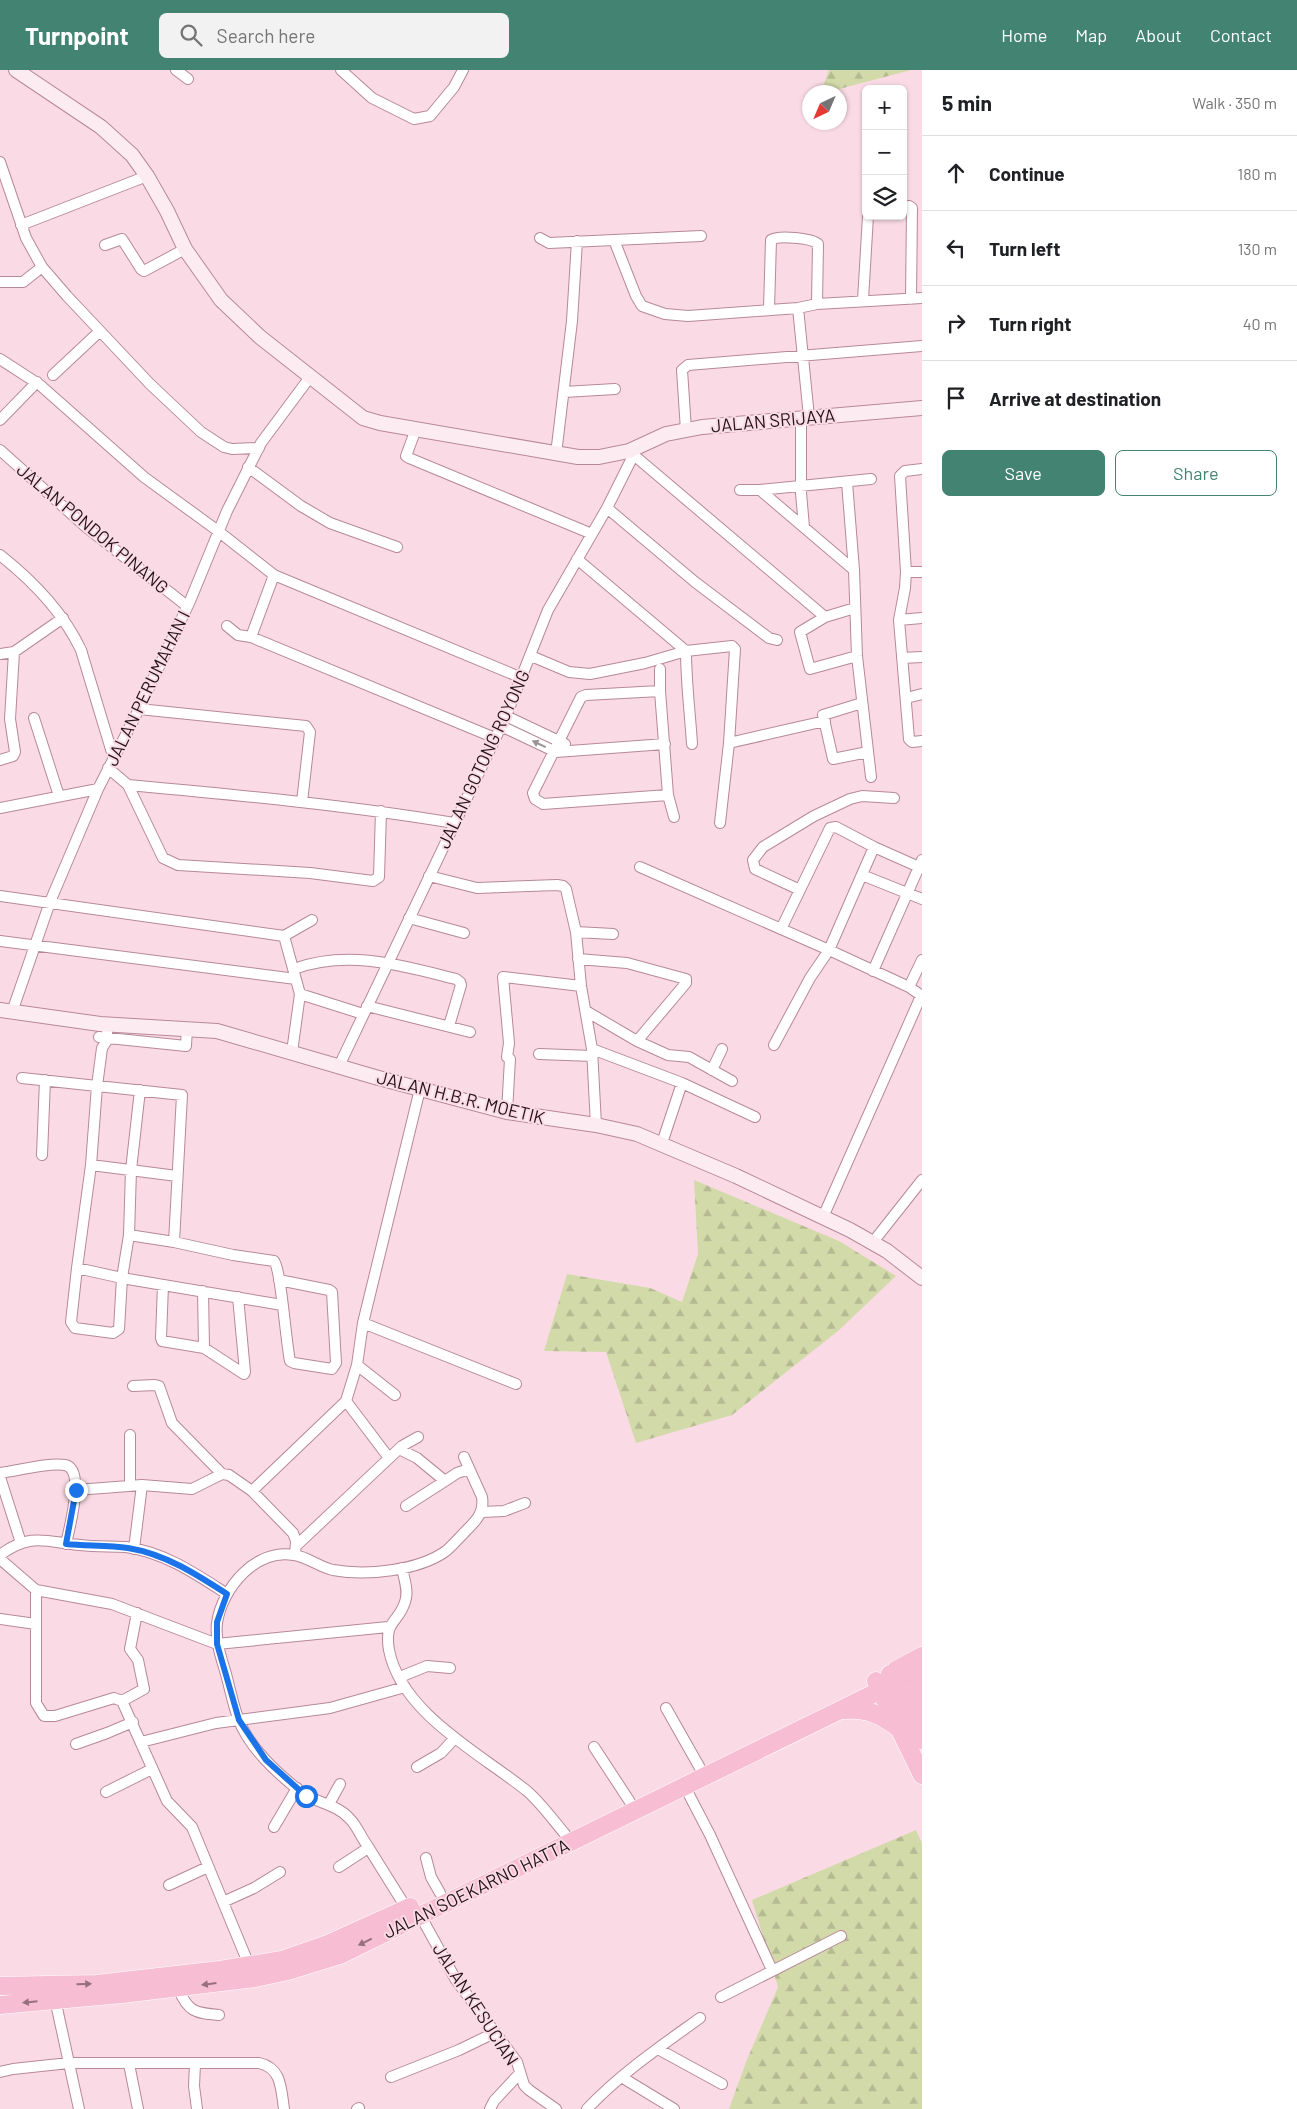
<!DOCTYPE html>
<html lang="en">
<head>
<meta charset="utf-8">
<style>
  :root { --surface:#fff; --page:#f2f2f2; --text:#202124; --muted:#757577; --line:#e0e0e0; --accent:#428372 }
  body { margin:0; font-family:Barlow,sans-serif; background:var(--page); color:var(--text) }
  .controls { position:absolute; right:15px; top:15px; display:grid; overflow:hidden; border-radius:8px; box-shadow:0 1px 4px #0004 }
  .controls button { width:45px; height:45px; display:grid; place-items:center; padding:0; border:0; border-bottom:1px solid var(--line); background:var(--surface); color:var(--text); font:25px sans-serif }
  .compass { position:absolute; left:802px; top:15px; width:45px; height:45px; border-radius:50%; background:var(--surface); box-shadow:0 1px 4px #0004; rotate:224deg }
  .stop { position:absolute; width:15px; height:15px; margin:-11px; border:4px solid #1a73e8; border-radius:50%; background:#fff }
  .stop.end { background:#1a73e8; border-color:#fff; box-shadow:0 1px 5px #0008 }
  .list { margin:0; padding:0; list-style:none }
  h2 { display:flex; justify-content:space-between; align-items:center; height:65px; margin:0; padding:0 20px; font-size:21px }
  h2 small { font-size:16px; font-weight:400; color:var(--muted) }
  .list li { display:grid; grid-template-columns:32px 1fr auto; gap:15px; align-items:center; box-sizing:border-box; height:75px; padding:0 20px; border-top:1px solid var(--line) }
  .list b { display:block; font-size:19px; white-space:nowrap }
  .list em { font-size:16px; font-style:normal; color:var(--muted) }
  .actions { display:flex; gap:10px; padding:15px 20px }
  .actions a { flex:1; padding:11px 0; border:1px solid var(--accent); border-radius:8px; text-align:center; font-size:18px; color:var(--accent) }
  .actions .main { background:var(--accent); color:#fff }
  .icon { flex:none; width:28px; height:28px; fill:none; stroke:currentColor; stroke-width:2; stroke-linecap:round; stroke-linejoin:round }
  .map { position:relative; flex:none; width:922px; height:2039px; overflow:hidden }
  header { display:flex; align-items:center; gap:30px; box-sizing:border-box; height:70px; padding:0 25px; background:var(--accent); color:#fff }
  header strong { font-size:24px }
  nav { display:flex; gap:28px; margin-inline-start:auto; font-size:18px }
  .search { width:350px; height:45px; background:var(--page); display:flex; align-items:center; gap:12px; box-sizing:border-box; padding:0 18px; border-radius:8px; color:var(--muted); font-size:19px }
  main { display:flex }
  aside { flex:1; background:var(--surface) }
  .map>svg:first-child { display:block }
</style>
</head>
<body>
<header>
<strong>Turnpoint</strong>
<div class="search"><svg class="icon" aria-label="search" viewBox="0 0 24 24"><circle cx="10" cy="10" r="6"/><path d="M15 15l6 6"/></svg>Search here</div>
<nav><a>Home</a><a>Map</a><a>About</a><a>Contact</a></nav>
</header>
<main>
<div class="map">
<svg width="922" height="2039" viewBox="0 0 922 2039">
  <defs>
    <pattern id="forest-firs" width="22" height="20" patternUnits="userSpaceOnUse" patternTransform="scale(1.25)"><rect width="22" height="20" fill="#d3daaa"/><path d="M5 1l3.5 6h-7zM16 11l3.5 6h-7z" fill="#b5ba92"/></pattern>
  </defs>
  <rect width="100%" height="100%" fill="#fadbe5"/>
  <path fill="url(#forest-firs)" d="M829,0H911L828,22H821Z
    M694,1110L839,1171L896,1206L838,1261L732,1345L636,1373L606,1282L544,1281L567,1204L650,1218L682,1232L698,1184Z
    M916,1760L922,1773V2039H729L746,1992L778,1917L752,1830Z"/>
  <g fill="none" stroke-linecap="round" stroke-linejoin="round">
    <g stroke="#b78899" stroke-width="12">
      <path id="street" d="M176,0L188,9
        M341,0L372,28L414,49L430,46L454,17L463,0
        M0,92L26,168L42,197L67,226L150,314L201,362L224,377L232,379L259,378
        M903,137L909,136L912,138L911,229
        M21,155L147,106
        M540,168L549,173L614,170L636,226L642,236L665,244L688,246L798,238L817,234L922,228
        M614,170L701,166
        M105,175L122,169L141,199L144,201L185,179
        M0,212H23L42,197
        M863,230L868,146
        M798,238L809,347
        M769,239L771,170C778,165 812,168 818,174L817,234
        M0,289L40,315L144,407L218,461L274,505L522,608
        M53,305L100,261
        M564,322L615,319
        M801,348V423L804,457
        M0,350L37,312
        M416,359L406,386L409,388L592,464
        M686,360L682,300L688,295L922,276
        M0,380L86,457L187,536
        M629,381L825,547
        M556,384L572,251L577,171
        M248,397L301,436L330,453L397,477
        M922,399L905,401L900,406L906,502L905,518L899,550L909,669L912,672L922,671
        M847,412L854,500L857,586L871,707
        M740,420H760L871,409
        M760,420L854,500
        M607,438L695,512L769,568L777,570
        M0,485C33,511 63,542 81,580L113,686
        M577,489L686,581L732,576L735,579L729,673L720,753
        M906,502H922
        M274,505L251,567L495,668
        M855,538L825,547L800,562L810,599L857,586
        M899,550L922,548
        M227,556L238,565L251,567
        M0,584L14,582L63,548
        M531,586L569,602L590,604L645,593L686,581C686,612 690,642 692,674
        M902,588L922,587
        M660,599V621
        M906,628L922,624
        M862,633L823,645L833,689L868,682
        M139,639L306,656L310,662L302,732
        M506,646L565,674
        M34,648L59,726
        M501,656L556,682L665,674
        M729,673L825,651
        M0,690L13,686L15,682L10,649L14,582
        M108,698L128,715L163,788L178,795L310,803L373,811L379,807L381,741
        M128,715C237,725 346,735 454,753
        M668,725L543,734L535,729L533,723L581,627L586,625L660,621L668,725L674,747
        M0,738L98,719
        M640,797L829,880L909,917L922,926
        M862,805L922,829
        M429,806L477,818L557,815L563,816L566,819L576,862L581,916L592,979L596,1055
        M800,820L755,799L753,790L763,777L814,746L850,729L862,726L894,728
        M0,826L284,866L300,924L292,982
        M409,848L464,863
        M781,859L830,758L836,757L874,777L919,797
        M576,862L613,864
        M284,866L312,850
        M0,871L296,909
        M578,889L627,893L686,909V913L637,971
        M294,899C349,879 403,896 456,909L460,912L461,915L449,956
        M873,901L922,790
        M909,917L922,890
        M300,924L363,944
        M367,936L470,962
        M586,941L637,971L668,985L689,987L732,1011
        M12,942L50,832L98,719L139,639L190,531L227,441L261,373L310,307
        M108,954L106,972L102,978L97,1016L91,1095L77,1198L71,1252L75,1258L113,1263L119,1259L122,1208L129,1165L131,1100L140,1020
        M99,967L186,976L187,958
        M774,975L810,908L829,880L874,777
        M592,979L682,1013L755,1047
        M539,984L593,986
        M339,996L506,646L548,540L607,438L633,386
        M712,1000L722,979
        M22,1008L182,1025L174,1172
        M507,1042L510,989L507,987L509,973L503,907L581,916
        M662,1073L682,1013
        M42,1085L45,1010
        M91,1095L177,1106
        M823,1147L921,926
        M129,1165L174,1172L233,1185L274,1191C281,1199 286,1273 290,1291L294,1293L332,1299L336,1293L332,1222L329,1220L279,1210
        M873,1172L922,1110
        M77,1198L122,1208L282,1235
        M163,1215L161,1268L162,1271L204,1278L244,1304L245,1302L238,1227
        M203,1221L204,1278
        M363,1253L420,1019
        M357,1295L395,1325
        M133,1316L155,1315L159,1316L172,1353L222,1404
        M346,1331L389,1388
        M130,1365V1416
        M399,1379L417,1388L445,1411L457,1403L469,1399
        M0,1403C16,1401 50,1392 65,1395C86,1399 69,1459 66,1474
        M0,1407L21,1473
        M142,1415L192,1419L222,1404L229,1405L252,1421L293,1463L296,1471L295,1485
        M76,1420L142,1415L134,1479
        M252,1421L346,1331L357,1295L363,1253L516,1314
        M406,1436L445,1411
        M482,1442L504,1441L525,1433
        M296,1476L402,1376L418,1367
        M0,1485C31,1462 46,1472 80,1475C96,1477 111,1476 126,1477C164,1482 196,1504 227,1524
        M0,1489L36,1520L112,1534L217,1574L388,1557
        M402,1498C404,1509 409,1521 405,1532C398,1554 384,1550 389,1580C401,1643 481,1684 527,1721C541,1733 553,1750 565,1764
        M36,1520V1633L44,1646H55L114,1628L122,1631L167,1731L192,1757L249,1895
        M0,1549L36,1554
        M400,1607L427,1596L450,1598
        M122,1631L144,1619L138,1590L130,1579L137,1543
        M666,1638L700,1698
        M141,1672L216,1653L330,1638L405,1617
        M76,1674L107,1663L133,1652
        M594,1677L630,1732
        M417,1697L441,1683L455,1668
        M684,1715L710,1765L772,1900
        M106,1722L152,1699
        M329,1734L340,1714
        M274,1757L297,1718
        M426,1788L431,1807L440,1823
        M339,1797L368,1778
        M169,1815L208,1797
        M223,1832L254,1818L280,1802
        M407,1839C393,1817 380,1796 367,1775C361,1767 357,1756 350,1749C337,1734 316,1733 301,1722C277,1703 249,1678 238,1648C233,1634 230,1619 226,1604C221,1587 215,1571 217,1553C222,1518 256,1478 294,1485C308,1487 319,1497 333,1500C366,1506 418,1501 446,1481C452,1476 457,1470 462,1465C473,1453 485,1445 482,1427L464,1387
        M420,1845L456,1910L517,1992L524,2015L529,2020L556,2039
        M178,1918C188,1942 195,1943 219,1945
        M721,1927L841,1866
        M55,1929L79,2039
        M658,1979L722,2014
        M129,1994L138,2039
        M195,1994L194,2016L197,2039
        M0,2002L13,1999L69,1993H259C282,1998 281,2019 284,2039
        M391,2007L459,1980L494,1963
        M623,2008L674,2039
        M357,2039L359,2038
        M490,2039L494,2031L520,2003
        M587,2039C620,2004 661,1976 700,1948"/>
    </g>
    <g stroke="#b78899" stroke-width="16">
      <path id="secondary" d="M16,0L101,57L132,85L147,106L167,141L185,179L221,230L260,267L363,348L380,353L578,387H599L629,381L666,364L702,357L922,338
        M0,940L100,954L217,961L375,1007L507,1042L596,1055L637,1064L736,1106L850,1160L887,1181L922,1208"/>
    </g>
    <g stroke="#fff" stroke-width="19">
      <path id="highway" d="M896,1600L922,1586
        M890,1604L922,1670
        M876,1611L922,1705
        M843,1640C866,1638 880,1644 897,1657
        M914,1650L915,1624L920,1601
        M0,1916L97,1914L220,1900L282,1890L328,1874L410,1837
        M0,1935L122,1924L255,1908L288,1901L340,1885L922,1600"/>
    </g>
    <use href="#street" stroke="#fff" stroke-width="10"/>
    <use href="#secondary" stroke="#fdebf2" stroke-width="14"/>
    <use href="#highway" stroke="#f7bdd2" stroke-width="18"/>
  </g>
  <defs><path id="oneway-solid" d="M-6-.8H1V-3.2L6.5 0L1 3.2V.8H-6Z" transform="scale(1.25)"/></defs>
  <use fill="#9c9497" href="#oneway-solid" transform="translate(539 674) rotate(-155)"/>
  <g fill="#97707e">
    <use href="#oneway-solid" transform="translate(365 1872) rotate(154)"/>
    <use href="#oneway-solid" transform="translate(84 1914) rotate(-2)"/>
    <use href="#oneway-solid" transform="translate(209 1914) rotate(173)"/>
    <use href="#oneway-solid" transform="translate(30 1932) rotate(174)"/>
  </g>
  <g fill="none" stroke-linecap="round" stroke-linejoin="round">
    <path stroke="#1a73e8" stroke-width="6" d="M76,1420L66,1474C87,1476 108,1475 128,1478C165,1484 196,1504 227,1524L217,1552V1574L239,1650L266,1690L306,1726"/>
  </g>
  <g text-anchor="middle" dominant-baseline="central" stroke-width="4" stroke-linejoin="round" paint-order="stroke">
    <g font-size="18" fill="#221117" stroke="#fadbe5">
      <text transform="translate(773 350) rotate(-5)">JALAN SRIJAYA</text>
      <text transform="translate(93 458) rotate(40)">JALAN PONDOK PINANG</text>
      <text transform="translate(147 618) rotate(-64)">JALAN PERUMAHAN I</text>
      <text transform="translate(483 689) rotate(-65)">JALAN GOTONG ROYONG</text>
      <text transform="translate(461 1027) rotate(14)">JALAN H.B.R. MOETIK</text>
      <text transform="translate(476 1818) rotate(-26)">JALAN SOEKARNO HATTA</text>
      <text transform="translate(476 1934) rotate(57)">JALAN KESUCIAN</text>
    </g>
  </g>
</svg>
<div class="controls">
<button>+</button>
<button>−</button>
<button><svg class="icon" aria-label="layers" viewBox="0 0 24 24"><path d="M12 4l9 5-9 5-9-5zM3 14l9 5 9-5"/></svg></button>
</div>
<svg class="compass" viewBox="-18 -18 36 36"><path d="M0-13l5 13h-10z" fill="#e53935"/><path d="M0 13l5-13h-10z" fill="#757577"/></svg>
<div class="stop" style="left:306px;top:1726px"></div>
<div class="stop end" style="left:76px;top:1420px"></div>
</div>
<aside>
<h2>5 min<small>Walk · 350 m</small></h2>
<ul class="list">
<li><svg class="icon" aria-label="ahead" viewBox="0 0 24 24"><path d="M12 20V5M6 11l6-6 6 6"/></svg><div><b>Continue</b></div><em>180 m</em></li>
<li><svg class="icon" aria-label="left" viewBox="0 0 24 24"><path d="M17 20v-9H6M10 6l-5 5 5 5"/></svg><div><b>Turn left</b></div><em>130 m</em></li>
<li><svg class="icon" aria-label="right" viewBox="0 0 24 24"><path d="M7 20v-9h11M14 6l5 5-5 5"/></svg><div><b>Turn right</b></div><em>40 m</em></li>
<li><svg class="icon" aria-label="arrive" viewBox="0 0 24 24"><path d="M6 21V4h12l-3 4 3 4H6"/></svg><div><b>Arrive at destination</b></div></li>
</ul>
<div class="actions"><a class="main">Save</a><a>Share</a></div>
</aside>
</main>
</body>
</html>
